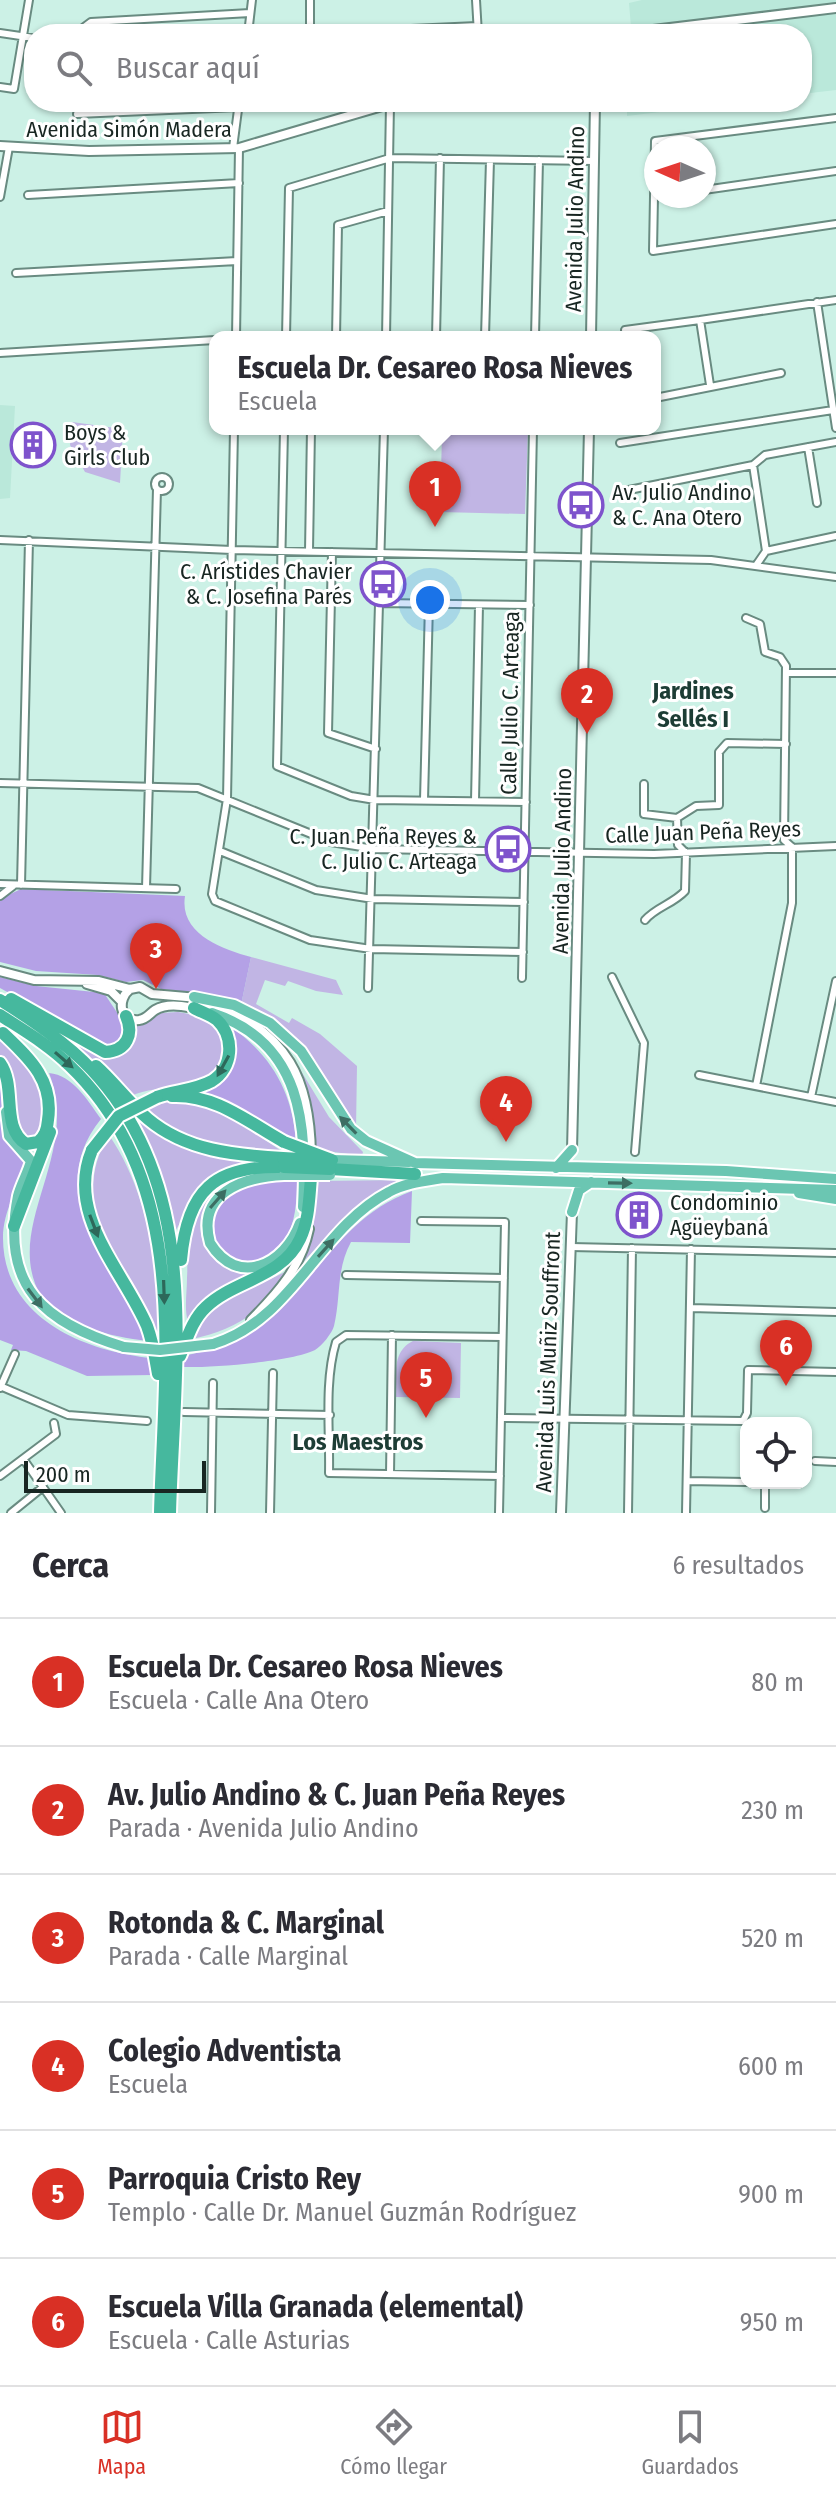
<!DOCTYPE html>
<html lang="es">
<head>
<meta charset="utf-8">
<style>
  :root { --surface:#fff; --page:#f7f7f7; --text:#2b2b33; --muted:#7c7c81; --line:#e1e1e2; --accent:#d93025 }
  body { margin:0; font-family:"Fira Sans Condensed",sans-serif; background:var(--page); color:var(--text) }
  .controls { position:absolute; right:24px; bottom:24px; display:grid; overflow:hidden; border-radius:16px; box-shadow:0 2px 6px #0004 }
  .controls button { width:72px; height:72px; display:grid; place-items:center; padding:0; border:0; border-bottom:2px solid var(--line); background:var(--surface); color:var(--text); font:40px sans-serif }
  .compass { position:absolute; left:644px; top:136px; width:72px; height:72px; border-radius:50%; background:var(--surface); box-shadow:0 2px 6px #0004; rotate:273deg }
  .scale { position:absolute; left:24px; bottom:20px; width:182px; box-sizing:border-box; padding-left:8px; border:4px solid #182622; border-top:0; font-size:22px; line-height:28px; white-space:nowrap; color:#182622; -webkit-text-stroke:6px #fff; paint-order:stroke }
  .you { position:absolute; left:430px; top:600px; width:28px; height:28px; margin:-20px; border:6px solid #fff; border-radius:50%; background:#1a73e8; box-shadow:0 0 0 12px #1a73e833 }
  .badge { display:grid; place-items:center; width:52px; height:52px; border-radius:50%; background:var(--accent); color:#fff; font-size:26px; font-weight:700 }
  .pin { position:absolute; translate:-50% -66px; filter:drop-shadow(0 2px 4px #0008) }
  .pin::after { content:''; position:absolute; top:42px; width:28px; height:24px; background:inherit; clip-path:polygon(0 0,100% 0,50% 100%) }
  .popup { position:absolute; left:209px; top:331px; width:452px; height:104px; box-sizing:border-box; display:grid; place-content:center; border-radius:16px; background:var(--surface); filter:drop-shadow(0 2px 6px #0005); font-size:26px; white-space:nowrap; color:var(--muted) }
  .popup b { font-size:30px; color:var(--text) }
  .popup::after { content:''; position:absolute; left:50%; top:100%; margin-left:-16px; border:16px solid transparent; border-top-color:var(--surface) }
  .list { margin:0; padding:0; list-style:none }
  h2 { display:flex; justify-content:space-between; align-items:center; height:104px; margin:0; padding:0 32px; font-size:34px }
  h2 small { font-size:26px; font-weight:400; color:var(--muted) }
  .list li { display:grid; grid-template-columns:52px 1fr auto; gap:24px; align-items:center; box-sizing:border-box; height:128px; padding:0 32px; border-top:2px solid var(--line) }
  .list b { display:block; font-size:30px; white-space:nowrap }
  .list p { margin:0; font-size:26px; white-space:nowrap; color:var(--muted) }
  .list em { font-size:26px; font-style:normal; color:var(--muted) }
  .icon { flex:none; width:44px; height:44px; fill:none; stroke:currentColor; stroke-width:2; stroke-linecap:round; stroke-linejoin:round }
  .map { position:relative; flex:none; width:836px; height:1513px; overflow:hidden }
  .search { position:absolute; background:var(--surface); box-shadow:0 2px 6px #0004; left:24px; right:24px; top:24px; height:88px; display:flex; align-items:center; gap:20px; box-sizing:border-box; padding:0 28px; border-radius:32px; color:var(--muted); font-size:30px }
  .sheet { height:872px; background:var(--surface) }
  nav { display:flex; justify-content:space-around; align-items:center; box-sizing:border-box; height:112px; border-top:2px solid var(--line); background:var(--surface); font-size:22px; color:var(--muted) }
  nav a { display:grid; justify-items:center; gap:4px }
  nav .on { color:var(--accent) }
  .map>svg:first-child { display:block }
</style>
</head>
<body>
<div class="map">
<svg width="836" height="1513" viewBox="0 0 836 1513">
  <rect width="100%" height="100%" fill="#ccf1e6"/>
  <path fill="#bae8da" d="M642,0H836V90L802,94V34H626L631,27L629,3Z
    M627,102H742L627,116Z
    M0,405L15,406L10,498L0,499Z"/>
  <path fill="#c1b5e4" d="M72,422L123,429L120,483L85,472L70,445Z
    M448,429H528L525,514L440,512L442,434Z
    M251,957L336,980L343,995L316,991L288,981L285,986L265,980L256,1004L289,1023L292,1018L320,1034L357,1066L356,1129L303,1050L241,1005Z
    M178,1012C205,1016 231,1029 220,1062C202,1092 160,1083 131,1096L71,1040L143,1024L161,1013Z
    M0,1041C34,1066 48,1094 40,1136L22,1139L0,1058Z
    M287,1048L329,1117L363,1152L362,1156L313,1149L312,1120Z
    M184,1100L222,1111L283,1152L191,1142L141,1109L161,1102Z
    M136,1112C182,1156 209,1159 272,1162L199,1190L176,1230C161,1188 155,1154 131,1115Z
    M109,1135C150,1195 158,1271 158,1342H155C123,1277 65,1205 109,1135Z
    M253,1175C242,1179 228,1183 218,1191C178,1224 212,1282 259,1273L188,1322C184,1309 187,1292 187,1278C189,1230 193,1177 253,1175Z
    M404,1180L346,1216L304,1261L314,1222L315,1181Z
    M287,1271C271,1309 231,1332 192,1339L207,1313L217,1305Z
    M413,1341L461,1343L460,1398L396,1397C397,1375 391,1352 413,1341Z"/>
  <path fill="#b4a1e6" d="M21,889L185,896C179,934 222,949 251,957L241,1005L212,995L161,989L143,980L126,982L98,975L36,971L0,962V899Z
    M0,977L36,986L104,993L124,1023L122,1040L108,1047L0,988Z
    M227,1024C270,1053 293,1091 296,1143L197,1094L227,1065Z
    M49,1073C73,1075 88,1101 101,1119C40,1194 114,1272 148,1341C107,1336 71,1327 42,1298C0,1228 82,1156 49,1073Z
    M0,1080L3,1121L26,1161C19,1187 3,1210 3,1238C3,1318 84,1351 151,1358L153,1375L87,1376L26,1351L11,1350L13,1345L0,1340Z
    M264,1182H297C298,1328 159,1239 228,1193C238,1186 253,1185 264,1182Z
    M412,1191L410,1243L351,1242C336,1269 341,1297 334,1326C332,1333 322,1346 315,1350C291,1362 209,1368 181,1367V1356C212,1351 242,1341 266,1321C321,1277 340,1218 412,1191Z"/>
  <g fill="none" stroke-linecap="round" stroke-linejoin="round">
    <g stroke="#698b81" stroke-width="10">
      <path id="minor" d="M310,0V34
        M476,0L478,34
        M0,33L34,38
        M75,34L91,22L250,13
        M248,34L252,0
        M301,34L477,26
        M0,87L14,89L29,0
        M77,114L238,107
        M836,118L655,141L653,251L836,224
        M233,148L239,102
        M704,190L836,171
        M28,195L239,183
        M0,197L9,147
        M16,273L237,261
        M817,302L836,428
        M625,330L700,320
        M236,337L239,148
        M286,337L289,188L390,158L594,161
        M336,337L338,225L388,211
        M386,337L390,104
        M436,337L440,158
        M485,337L490,160
        M535,337L539,160
        M0,353L215,340
        M710,385L700,320L836,300
        M655,398L781,373
        M234,429L227,799L212,894L215,901L310,940L371,949L523,952
        M284,429L277,766L351,796L375,800L526,802
        M620,443L833,410
        M808,447L817,503
        M753,465L766,551
        M155 484a7 7 0 1 1 14 0a7 7 0 1 1-14 0Z
        M619,492L753,465L765,455L836,442
        M0,540L232,550L711,560L836,577
        M309,551L311,429
        M332,552L328,733L376,749
        M757,564L766,551L836,536
        M380,603L530,605
        M746,618L760,624L765,652L780,657L786,666L784,840L792,847V903L756,1086
        M787,673H836
        M0,783L198,788L331,842L374,849L654,854L836,846
        M644,784V814L677,818
        M424,800L429,604
        M475,801L479,605
        M220,851L316,890L373,899L524,902
        M0,884L176,889
        M21,885L29,540
        M146,888L157,489
        M0,896L13,886
        M645,920C656,907 673,904 685,891L686,853L678,845L677,818L696,806L719,805V752L727,743L786,744
        M612,977L644,1043L635,1152
        M522,978L533,429
        M368,988L384,429
        M699,1075L836,1102
        M811,1097L836,981
        M421,1221L505,1222L499,1513
        M571,1247L836,1253
        M346,1275L504,1278
        M691,1308L836,1312
        M0,1386L68,1415L147,1421
        M0,1388L15,1354
        M184,1412L330,1415
        M502,1418L743,1421L747,1413L748,1370L836,1372
        M24,1460L61,1513
        M815,1461L836,1462
        M390,1474L392,1335
        M0,1476L56,1434L54,1423
        M500,1476L329,1473C330,1431 324,1382 336,1342L346,1335L502,1337
        M687,1481L746,1482
        M765,1508V1483
        M11,1513L43,1487
        M211,1513L213,1383
        M270,1513L273,1373
        M628,1513L632,1248
        M686,1513L691,1249"/>
    </g>
    <g stroke="#698b81" stroke-width="12">
      <path id="tertiary" d="M620,34L836,8
        M0,146L89,151L239,148L396,102
        M591,337L595,102
        M0,971L34,980L99,981L130,989L140,987L152,994L198,998
        M87,984L111,991L121,1001
        M130,989C117,999 119,1022 139,1020C147,1019 150,1013 155,1010C167,1003 182,1006 194,1008
        M215,1004C288,1035 310,1078 311,1155
        M572,1150L589,429
        M251,1320C278,1293 301,1267 309,1229
        M561,1513L572,1212"/>
    </g>
    <g stroke="#fff" stroke-width="14">
      <path id="trunk" d="M194,997L234,1005L270,1023L301,1051L351,1129L366,1141L415,1163L726,1171L836,1179
        M212,1013C303,1043 307,1125 303,1207
        M6,1112L9,1136L31,1161C28,1173 21,1184 18,1196C0,1287 45,1323 124,1347
        M332,1160L409,1162
        M556,1168L572,1150
        M284,1175C243,1177 196,1193 210,1243C238,1288 285,1265 300,1223
        M799,1193L836,1199
        M572,1212L579,1190L591,1182
        M213,1344C293,1320 318,1229 389,1192C405,1183 425,1181 443,1178L836,1190"/>
    </g>
    <g stroke="#fff" stroke-width="16">
      <path id="motorway" d="M11,999L105,1052C127,1051 134,1034 126,1016
        M0,1000C29,1018 58,1037 83,1061C206,1180 174,1360 170,1513
        M0,1015C23,1030 49,1045 69,1065C192,1182 164,1359 160,1513
        M0,1063C17,1087 0,1127 26,1144L38,1142C45,1136 47,1130 48,1120C54,1080 29,1058 3,1033
        M96,1066C114,1082 129,1103 148,1119C186,1151 235,1155 283,1158
        M172,1096C215,1094 248,1122 284,1142
        M157,1097C174,1091 196,1090 212,1081C233,1068 235,1037 217,1020C211,1015 201,1012 194,1008
        M92,1150C65,1215 123,1270 147,1326C153,1342 155,1357 158,1374
        M330,1169L415,1174
        M14,1226L50,1132
        M181,1260C187,1191 214,1165 284,1167
        M180,1356C187,1339 192,1320 206,1307C234,1280 282,1278 300,1239C309,1220 309,1199 311,1178"/>
    </g>
    <use href="#minor" stroke="#fff" stroke-width="6"/>
    <use href="#tertiary" stroke="#fff" stroke-width="8"/>
    <use href="#trunk" stroke="#6bc6b2" stroke-width="10"/>
    <use href="#motorway" stroke="#46b89e" stroke-width="12"/>
    <g stroke="#fff" stroke-width="14" stroke-linecap="butt">
      <path id="trunk-bridge" d="M284,1175H330
        M124,1347L160,1350L213,1344"/>
    </g>
    <g stroke="#fff" stroke-width="16" stroke-linecap="butt">
      <path id="motorway-bridge" d="M284,1142L332,1160
        M92,1150L119,1116L157,1097
        M283,1158L317,1160
        M284,1167L330,1169"/>
    </g>
    <use href="#trunk-bridge" stroke="#6bc6b2" stroke-width="10"/>
    <use href="#motorway-bridge" stroke="#46b89e" stroke-width="12"/>
  </g>
  <defs><path id="oneway-solid" d="M-6-.8H1V-3.2L6.5 0L1 3.2V.8H-6Z" transform="scale(2)"/></defs>
  <g fill="#2d685a">
    <use href="#oneway-solid" transform="translate(64 1060) rotate(41)"/>
    <use href="#oneway-solid" transform="translate(223 1066) rotate(119)"/>
    <use href="#oneway-solid" transform="translate(94 1226) rotate(69)"/>
    <use href="#oneway-solid" transform="translate(164 1292) rotate(88)"/>
  </g>
  <g fill="#3d6e63">
    <use href="#oneway-solid" transform="translate(348 1125) rotate(-134)"/>
    <use href="#oneway-solid" transform="translate(620 1183) rotate(1)"/>
    <use href="#oneway-solid" transform="translate(218 1199) rotate(-49)"/>
    <use href="#oneway-solid" transform="translate(326 1248) rotate(-48)"/>
    <use href="#oneway-solid" transform="translate(35 1298) rotate(53)"/>
  </g>
  <defs>
    <g id="building-ring" transform="scale(2.3)"><circle r="9.5" fill="#fff" stroke="#7e53cc" stroke-width="1.5"/><path d="M-4-6H4V6H1V3H-1V6H-4ZM-2.5-4.3h1.7v1.8h-1.7ZM.8-4.3h1.7v1.8H.8ZM-2.5-1h1.7V.8h-1.7ZM.8-1h1.7V.8H.8Z" fill="#7e53cc"/></g>
    <g id="bus-ring" transform="scale(2.3)"><circle r="9.5" fill="#fff" stroke="#7e53cc" stroke-width="1.5"/><path d="M-5-6H5V4H4V6H2V4H-2V6H-4V4H-5ZM-3.5-4V0h7V-4ZM-3.5 1.2v1.5H-2V1.2ZM2 1.2v1.5H3.5V1.2Z" fill="#7e53cc"/></g>
  </defs>
  <g fill-rule="evenodd">
    <use href="#building-ring" x="33" y="445"/>
    <use href="#bus-ring" x="581" y="505"/>
    <use href="#bus-ring" x="383" y="584"/>
    <use href="#bus-ring" x="508" y="849"/>
    <use href="#building-ring" x="639" y="1215"/>
  </g>
  <g text-anchor="middle" dominant-baseline="central" stroke-width="6" stroke-linejoin="round" paint-order="stroke">
    <g font-size="22" fill="#182622" stroke="#fff">
      <text x="129" y="129">Avenida Simón Madera</text>
      <text transform="translate(575 219) rotate(-89)">Avenida Julio Andino</text>
      <text transform="translate(510 703) rotate(-89)">Calle Julio C. Arteaga</text>
      <text transform="translate(703 832) rotate(-2)">Calle Juan Peña Reyes</text>
      <text transform="translate(562 861) rotate(-89)">Avenida Julio Andino</text>
      <text transform="translate(548 1362) rotate(-88)">Avenida Luis Muñiz Souffront</text>
    </g>
    <g font-size="22" fill="#182622" stroke="#fff" text-anchor="start">
      <text x="64" y="432">Boys &amp;<tspan x="64" dy="25">Girls Club</tspan></text>
      <text x="612" y="492">Av. Julio Andino<tspan x="612" dy="25">&amp; C. Ana Otero</tspan></text>
      <text x="352" y="571" text-anchor="end">C. Arístides Chavier<tspan x="352" dy="25">&amp; C. Josefina Parés</tspan></text>
      <text x="477" y="836" text-anchor="end">C. Juan Peña Reyes &amp;<tspan x="477" dy="25">C. Julio C. Arteaga</tspan></text>
      <text x="670" y="1202">Condominio<tspan x="670" dy="25">Agüeybaná</tspan></text>
    </g>
    <g font-size="24" font-weight="bold" fill="#1d3d35" stroke="#fff">
      <text x="693" y="691">Jardines<tspan x="693" dy="28">Sellés I</tspan></text>
      <text x="358" y="1442">Los Maestros</text>
    </g>
  </g>
</svg>
<div class="controls">
<button><svg class="icon" aria-label="locate" viewBox="0 0 24 24"><circle cx="12" cy="12" r="6"/><path d="M12 2v4M12 18v4M2 12h4M18 12h4"/></svg></button>
</div>
<svg class="compass" viewBox="-18 -18 36 36"><path d="M0-13l5 13h-10z" fill="#e53935"/><path d="M0 13l5-13h-10z" fill="#7c7c81"/></svg>
<div class="scale">200 m</div>
<div class="you"></div>
<div class="pin badge" style="left:435px;top:527px">1</div>
<div class="popup"><b>Escuela Dr. Cesareo Rosa Nieves</b>Escuela</div>
<div class="pin badge" style="left:587px;top:734px">2</div>
<div class="pin badge" style="left:156px;top:989px">3</div>
<div class="pin badge" style="left:506px;top:1142px">4</div>
<div class="pin badge" style="left:426px;top:1418px">5</div>
<div class="pin badge" style="left:786px;top:1386px">6</div>
<div class="search"><svg class="icon" aria-label="search" viewBox="0 0 24 24"><circle cx="10" cy="10" r="6"/><path d="M15 15l6 6"/></svg>Buscar aquí</div>
</div>
<section class="sheet">
<h2>Cerca<small>6 resultados</small></h2>
<ul class="list">
<li><span class="badge">1</span><div><b>Escuela Dr. Cesareo Rosa Nieves</b><p>Escuela · Calle Ana Otero</p></div><em>80 m</em></li>
<li><span class="badge">2</span><div><b>Av. Julio Andino &amp; C. Juan Peña Reyes</b><p>Parada · Avenida Julio Andino</p></div><em>230 m</em></li>
<li><span class="badge">3</span><div><b>Rotonda &amp; C. Marginal</b><p>Parada · Calle Marginal</p></div><em>520 m</em></li>
<li><span class="badge">4</span><div><b>Colegio Adventista</b><p>Escuela</p></div><em>600 m</em></li>
<li><span class="badge">5</span><div><b>Parroquia Cristo Rey</b><p>Templo · Calle Dr. Manuel Guzmán Rodríguez</p></div><em>900 m</em></li>
<li><span class="badge">6</span><div><b>Escuela Villa Granada (elemental)</b><p>Escuela · Calle Asturias</p></div><em>950 m</em></li>
</ul>
</section>
<nav>
<a class="on"><svg class="icon" aria-label="map" viewBox="0 0 24 24"><path d="M3 6l6-2 6 2 6-2v14l-6 2-6-2-6 2zM9 4v14M15 6v14"/></svg>Mapa</a>
<a><svg class="icon" aria-label="directions" viewBox="0 0 24 24"><path d="M12 3l9 9-9 9-9-9zM9 14v-3h6M13 9l2 2-2 2"/></svg>Cómo llegar</a>
<a><svg class="icon" aria-label="saved" viewBox="0 0 24 24"><path d="M7 4h10v16l-5-4-5 4z"/></svg>Guardados</a>
</nav>
</body>
</html>
